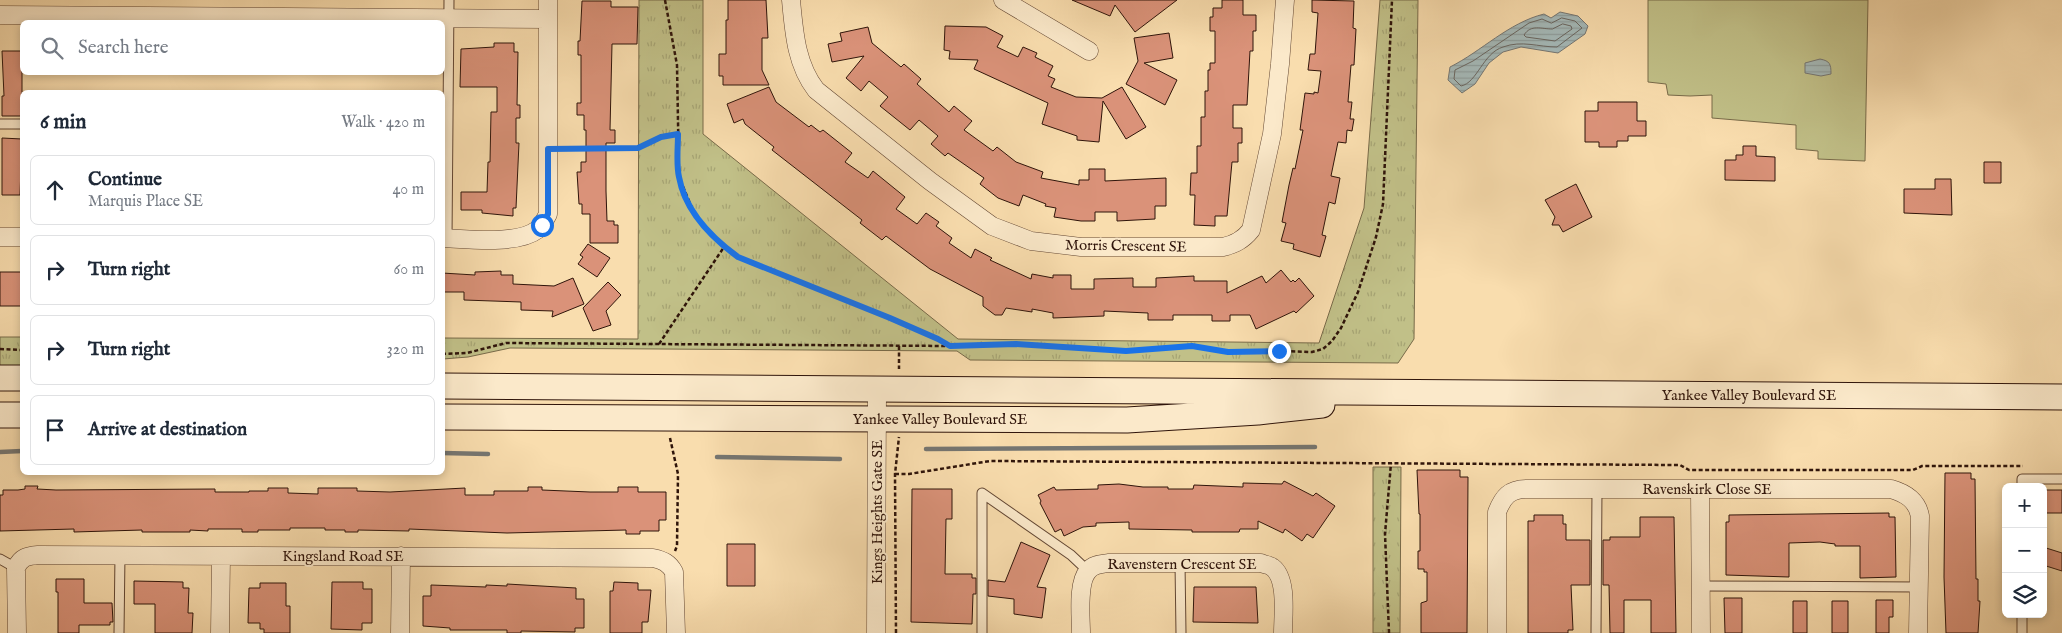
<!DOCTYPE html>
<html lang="en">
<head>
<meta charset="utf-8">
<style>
  :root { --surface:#fff; --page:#f6f6f7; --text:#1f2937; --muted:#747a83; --line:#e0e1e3 }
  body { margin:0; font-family:"IM FELL English",serif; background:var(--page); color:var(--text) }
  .controls { position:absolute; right:15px; bottom:15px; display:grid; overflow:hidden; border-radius:8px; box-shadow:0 2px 8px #0003 }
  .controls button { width:45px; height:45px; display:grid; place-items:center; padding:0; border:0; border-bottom:1px solid var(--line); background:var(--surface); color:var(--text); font:25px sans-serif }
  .stop { position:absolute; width:15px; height:15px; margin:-11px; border:4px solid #1a73e8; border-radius:50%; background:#fff }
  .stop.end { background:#1a73e8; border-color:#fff; box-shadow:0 1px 5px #0008 }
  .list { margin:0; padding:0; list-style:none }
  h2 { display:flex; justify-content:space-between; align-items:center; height:65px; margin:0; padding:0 20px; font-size:21px }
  h2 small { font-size:16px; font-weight:400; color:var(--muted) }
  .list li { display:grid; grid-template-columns:32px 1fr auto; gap:15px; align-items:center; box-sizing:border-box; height:70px; margin:0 10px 10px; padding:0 10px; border:1px solid var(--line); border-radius:8px }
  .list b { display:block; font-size:19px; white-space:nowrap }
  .list p { margin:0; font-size:16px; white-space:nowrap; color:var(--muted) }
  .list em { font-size:16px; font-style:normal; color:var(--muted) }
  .icon { flex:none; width:28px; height:28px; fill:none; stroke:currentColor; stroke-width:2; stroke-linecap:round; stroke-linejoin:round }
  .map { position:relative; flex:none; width:2062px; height:633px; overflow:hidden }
  .search { position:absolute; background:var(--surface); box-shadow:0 2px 8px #0003; left:20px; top:20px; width:425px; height:55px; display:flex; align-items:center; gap:12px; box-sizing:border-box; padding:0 18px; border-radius:8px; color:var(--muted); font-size:19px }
  .panel { position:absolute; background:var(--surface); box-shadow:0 2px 8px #0003; left:20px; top:90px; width:425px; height:385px; border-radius:8px }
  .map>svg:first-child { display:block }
</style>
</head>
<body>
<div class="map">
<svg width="2062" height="633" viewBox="0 0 2062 633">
  <defs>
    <pattern id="park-tufts" width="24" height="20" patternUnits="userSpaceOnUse" patternTransform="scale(1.25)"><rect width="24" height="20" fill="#c1c088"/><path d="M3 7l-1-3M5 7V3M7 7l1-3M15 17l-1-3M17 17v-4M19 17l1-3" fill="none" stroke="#a6a474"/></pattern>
    <pattern id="water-rules" width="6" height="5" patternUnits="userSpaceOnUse" patternTransform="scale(1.25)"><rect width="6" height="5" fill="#a4b8b7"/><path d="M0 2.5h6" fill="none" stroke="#8e9d9c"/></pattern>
  </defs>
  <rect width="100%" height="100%" fill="#f9ddae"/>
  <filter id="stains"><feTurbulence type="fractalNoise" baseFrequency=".004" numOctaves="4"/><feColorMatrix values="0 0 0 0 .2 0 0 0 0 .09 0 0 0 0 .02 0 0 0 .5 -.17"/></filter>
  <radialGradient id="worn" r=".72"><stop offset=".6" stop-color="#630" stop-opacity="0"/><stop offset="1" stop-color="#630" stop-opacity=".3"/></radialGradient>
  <path fill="#c1c088" stroke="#786a49" d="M1648,0H1868L1865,161L1818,159V151L1796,149V125L1712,118V95L1690,96L1668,95L1666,84L1648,82Z"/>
  <path fill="url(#park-tufts)" stroke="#786a49" d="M639,0H703V134L958,339L1319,343L1364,208L1380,0H1418L1414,339L1398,363L970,360L957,351L510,348L468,357L443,359V338L638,339Z
    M0,337H22V367H0Z
    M1373,467H1401L1400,633H1373Z"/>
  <path fill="url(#water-rules)" stroke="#757672" d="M1560,12L1578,16L1588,26L1585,34L1558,53L1521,47L1503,52L1489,63L1475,84L1462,93L1448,80L1450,67C1482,51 1508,23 1544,14L1551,18Z
    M1820,59C1830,61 1831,64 1831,74L1821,76L1805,73V63Z"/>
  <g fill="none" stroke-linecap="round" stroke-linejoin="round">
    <path stroke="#6a6660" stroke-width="1" d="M1562,18L1575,21L1582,28L1557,47C1538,47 1522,40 1503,47C1483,53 1477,83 1461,86L1454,79L1455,70L1473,61L1529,23L1542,19L1551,23Z
      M1563,24L1571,26L1572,29L1555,41L1526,37L1524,35C1531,24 1541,29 1552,29Z"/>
    <path stroke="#757672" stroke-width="4.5" d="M926,449L1315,447
      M0,452L22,451
      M442,453L488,454
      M717,457L840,459"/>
  </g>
  <path fill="#da9279" stroke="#2f140a" d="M728,0H766L768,38H762V70L769,85H723V76H719V54H726V20H728Z
    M1072,0H1177L1135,32L1115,5L1110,16Z
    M1222,0H1243V15H1256V31H1253V51H1250L1247,105H1233V128H1242V143H1238V162H1232L1227,216H1215V226L1194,225L1195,195H1190L1191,173H1197V146H1201V117H1205V91H1208V70H1210V63H1215V31H1210V17H1213V8H1222Z
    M1312,0L1354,1L1353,28L1356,29L1354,65H1351L1348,102H1352L1350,119H1354L1352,131L1347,130L1346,143L1338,142L1331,176L1340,178L1335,204L1329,202L1322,235L1326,236L1320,257L1293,249L1294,244L1281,241L1286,223L1282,222L1289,185L1293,168L1295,169L1303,130H1300L1305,93L1314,94V92L1318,93L1321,71L1308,70L1310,54H1315L1318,13L1312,12Z
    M582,1H611V7H638L637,44H612L610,130H615V143H606V191L607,221H614V225H618V243H590V214H582V204H579L577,172H581V162H586V130H584V115H577V103H581V55H578V41H580Z
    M945,26L986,27L1003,36L997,47L1018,57L1023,47L1037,53L1035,57L1053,66L1048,76L1055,79L1051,87L1076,97L1102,98L1122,87L1146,127L1126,139L1103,101L1099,142L1077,140V136L1042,124L1048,103L974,69L978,60L949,59L950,51L944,50Z
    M868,27L872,43L901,67L904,64L921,79L917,84L949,112L954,106L972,121L964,130L993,151L997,147L1016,162L1043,172L1041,178L1079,185V180H1089V169H1105V181L1166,178V206H1155V219L1117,221V212H1095V221H1081L1054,217L1056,208L1045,206L1046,204L1023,195L1019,206L998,198L980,184L984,178L948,153L945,156L931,144L938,136L919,120L910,130L880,106L888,97L869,81L861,91L846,78L864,56L832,62L828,44L842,41L840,33Z
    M1169,33L1173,58L1144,63L1177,80L1165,105L1126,84L1138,61L1134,38Z
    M494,43H514V52H518L517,105H520V118H516V143H519L516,208H513V216L482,213V210H461V192H487L488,162H490L491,112H497V87H460L461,49L494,47Z
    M2,51H22V116H2V96H4Z
    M769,87L776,102L809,127L811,125L820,132L823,130L852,153L845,162L868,178L873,171L905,197L896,209L917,224L926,213L939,222L936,226L952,238L949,243L971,258L975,249L992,258L990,260L1031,279L1032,274L1053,278V275H1071V289H1094V279L1133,278V287H1156V278L1194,276V281H1227V293L1262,276L1266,283L1281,270L1291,282L1293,280L1295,282L1299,278L1314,296L1296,313L1294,311L1256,329L1250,315H1230V321H1212V315H1173V320H1148V313L1104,311V316L1053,318V313L1032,309V312L1006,308L1002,315H995L983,306V297L930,269L886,236L882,240L860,223L862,220L772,150L774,147L745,124L743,119L734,123L727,104Z
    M1598,102H1637V121H1646V136H1628V141H1617V147H1599V142H1585V111H1598Z
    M2,138L22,139L20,195H2Z
    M1743,146H1756V156L1775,157V181L1725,180V160H1736V155H1743Z
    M1984,162H2001V183H1984Z
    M1935,179H1951L1952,215L1904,213V189H1935Z
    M1576,184L1592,217L1563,232L1559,225H1552L1555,217L1545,200Z
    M588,244L610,258L597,277L578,264L583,257L580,255Z
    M501,271V275H513V284L554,286L573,278L584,304L552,317L553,311L521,310V302L464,300V292H442V273L475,275V272Z
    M0,272H22V306H0Z
    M608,282L621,295L606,311L611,325L593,331L583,308Z
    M1417,470H1460V477H1468L1467,633H1421V603L1427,601V572H1424V569H1418V551H1420V514H1419Z
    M1945,473H1971V479H1975L1976,579H1978V601H1980L1978,633H1946L1944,577Z
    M1284,481L1313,496L1316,493L1335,506L1313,538L1307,534L1302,541L1285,529L1283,533L1258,521V529H1240L1239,532H1192V530L1129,529V522L1096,523V526L1083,527L1064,536L1061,529L1055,532L1040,503L1041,501L1038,495L1054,487L1056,490L1098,489V485L1119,484L1143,487H1168V489H1193L1194,485L1243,487V483L1282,484Z
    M25,486H38L37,489L56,490L215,489V492H249V491H268V488H288V493L318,494V488H357V491L390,492L465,488V495H494V491H528V487H542V490L590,492H618V487H638V492H666V520H659V531H640V534H626V530L507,533L409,529V531L358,530V532H345V530H325V528H290V530H258V532H242V529H208V531L190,530V532H142V530L74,532V529L0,531V495H3V490H18L25,489Z
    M912,489H952V519H946L945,574H972V578H976V594H973L972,624L911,622Z
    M2043,490H2062V513H2043Z
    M1889,513V517H1895L1896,577L1860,578V546H1835V544L1820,542L1789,543V577L1726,575V522H1729V515Z
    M1534,515H1563V524H1566V540H1590V585H1571L1573,630H1568V633H1528V521H1534Z
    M1640,517H1674L1676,633H1651V600H1624V633H1610L1609,585H1603V540H1610V537H1640Z
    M1021,542L1050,555L1037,587L1046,588L1042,618L1014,614V599L988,596V580L1005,582Z
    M727,544H755V586H727Z
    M2043,547L2062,553V571L2043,565Z
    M56,579H84V603H112L113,622H110V625H79V633H58V592H56Z
    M134,581L183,582V588H189L188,613H193L192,633H155V604H134Z
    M332,582H363V589H372V623H362V630L331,629Z
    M614,582L638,583V590H651L648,622H642V633H610V591H613Z
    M260,583H286V606H290V633H264V629H260V623H248L249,588H260Z
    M507,584L576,588V599H584V628H575V632L521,631V633H507V630H450V628L423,626V596H431V585L486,587V585L507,586Z
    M1194,587H1256L1258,623L1193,622Z
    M1724,598H1742V633H1725Z
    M1876,600H1893V617H1889V633H1876Z
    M1793,601H1807V633H1793Z
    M1832,601H1848V633H1832Z"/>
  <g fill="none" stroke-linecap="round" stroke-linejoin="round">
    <g stroke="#624633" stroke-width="11">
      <path id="lane" d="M0,124H22
        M447,238L449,0
        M2022,487V479H2062
        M0,559L16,568
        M1180,563L1181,633
        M1701,586L1919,587
        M119,633L120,555
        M982,633V493L1071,555L1088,571
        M1596,633L1597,489
        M2022,633V614"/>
    </g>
    <g stroke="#624633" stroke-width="19">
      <path id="street" d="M791,0C794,32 796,64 816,90L930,181L992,226L1031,241L1081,247H1223C1235,244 1243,240 1251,230L1272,134L1280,64L1285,0
        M1003,0L1089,51
        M0,15L548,19
        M0,237H22
        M442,238C467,239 517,245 537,230C542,226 545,220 548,214V0
        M1700,489L1701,633
        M17,633L16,568C21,557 27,556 38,555L653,558C663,560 669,563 674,572L676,633
        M220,633L221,556
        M400,633L401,556
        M876,633L877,391
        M1081,633C1081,617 1077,583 1088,571C1093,564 1102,564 1109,563H1261C1265,565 1270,565 1272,567C1288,578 1283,616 1283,633
        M1497,633V512C1503,497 1509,489 1527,489H1891C1905,493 1917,500 1920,516L1918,633"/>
    </g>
    <g stroke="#2f140a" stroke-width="27">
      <path id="secondary" d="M0,378H22
        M442,386L2062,397
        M0,415H22
        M442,417L1127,420L1258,412L1322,405"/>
    </g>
    <path stroke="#2f140a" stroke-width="2.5" stroke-dasharray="4 2.5" stroke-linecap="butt" d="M665,0L677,65L679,177L694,213L710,234L724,247
      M563,149L639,148L661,137L678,134
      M659,344L724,247L739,257L890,319L938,339L949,346
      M899,346V369
      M0,349L22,350
      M442,354L467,353L506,343L949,346L1016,344L1126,351L1192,346L1228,352L1279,351L1312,352L1323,349L1332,341L1341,328L1358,292L1376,237L1383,204L1392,0
      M670,438L678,474L677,546L675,551
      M895,474H909L990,461L1680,465L1689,470H1913L1922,466H2023
      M896,633L895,474L899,437
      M1389,633L1385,534L1391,463"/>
    <use href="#lane" stroke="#fbe9ca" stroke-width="9"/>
    <use href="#street" stroke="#fbe9ca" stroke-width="18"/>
    <use href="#secondary" stroke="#fbe9ca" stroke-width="25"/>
  </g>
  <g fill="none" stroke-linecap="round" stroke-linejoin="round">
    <path stroke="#1a73e8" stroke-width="6" d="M542,225L548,214V149L638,148L661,137L678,134C678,148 676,164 679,177C685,211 712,238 738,257L890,318L938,339L950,346L1016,344L1126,351L1192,346L1228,352L1279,351"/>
  </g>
  <g text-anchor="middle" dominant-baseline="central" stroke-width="4" stroke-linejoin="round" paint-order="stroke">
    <g font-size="15" fill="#2f140a" stroke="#fbe9ca">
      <text transform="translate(1126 246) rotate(1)">Morris Crescent SE</text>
      <text x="1749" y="395">Yankee Valley Boulevard SE</text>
      <text x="940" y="419">Yankee Valley Boulevard SE</text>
      <text x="1707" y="489">Ravenskirk Close SE</text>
      <text transform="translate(877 512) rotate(-90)">Kings Heights Gate SE</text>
      <text x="343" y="556">Kingsland Road SE</text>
      <text x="1182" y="564">Ravenstern Crescent SE</text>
    </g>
  </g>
  <rect width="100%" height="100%" filter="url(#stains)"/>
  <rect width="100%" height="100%" fill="url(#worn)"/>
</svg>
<div class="controls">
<button>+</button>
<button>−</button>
<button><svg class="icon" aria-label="layers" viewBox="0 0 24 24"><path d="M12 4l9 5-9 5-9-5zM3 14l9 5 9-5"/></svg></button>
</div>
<div class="stop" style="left:542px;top:225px"></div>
<div class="stop end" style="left:1279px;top:351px"></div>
<div class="search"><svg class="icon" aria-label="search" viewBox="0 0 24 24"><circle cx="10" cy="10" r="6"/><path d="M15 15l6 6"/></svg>Search here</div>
<section class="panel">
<h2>6 min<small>Walk · 420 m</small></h2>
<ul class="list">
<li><svg class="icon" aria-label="ahead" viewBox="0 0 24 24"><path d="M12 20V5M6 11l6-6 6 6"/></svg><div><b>Continue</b><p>Marquis Place SE</p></div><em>40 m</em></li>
<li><svg class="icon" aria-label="right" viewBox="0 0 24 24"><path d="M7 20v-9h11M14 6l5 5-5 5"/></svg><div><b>Turn right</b></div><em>60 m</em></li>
<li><svg class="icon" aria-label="right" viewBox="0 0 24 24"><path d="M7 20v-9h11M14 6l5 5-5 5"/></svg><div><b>Turn right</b></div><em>320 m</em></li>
<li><svg class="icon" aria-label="arrive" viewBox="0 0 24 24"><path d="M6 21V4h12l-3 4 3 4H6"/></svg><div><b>Arrive at destination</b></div></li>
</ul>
</section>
</div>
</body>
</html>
